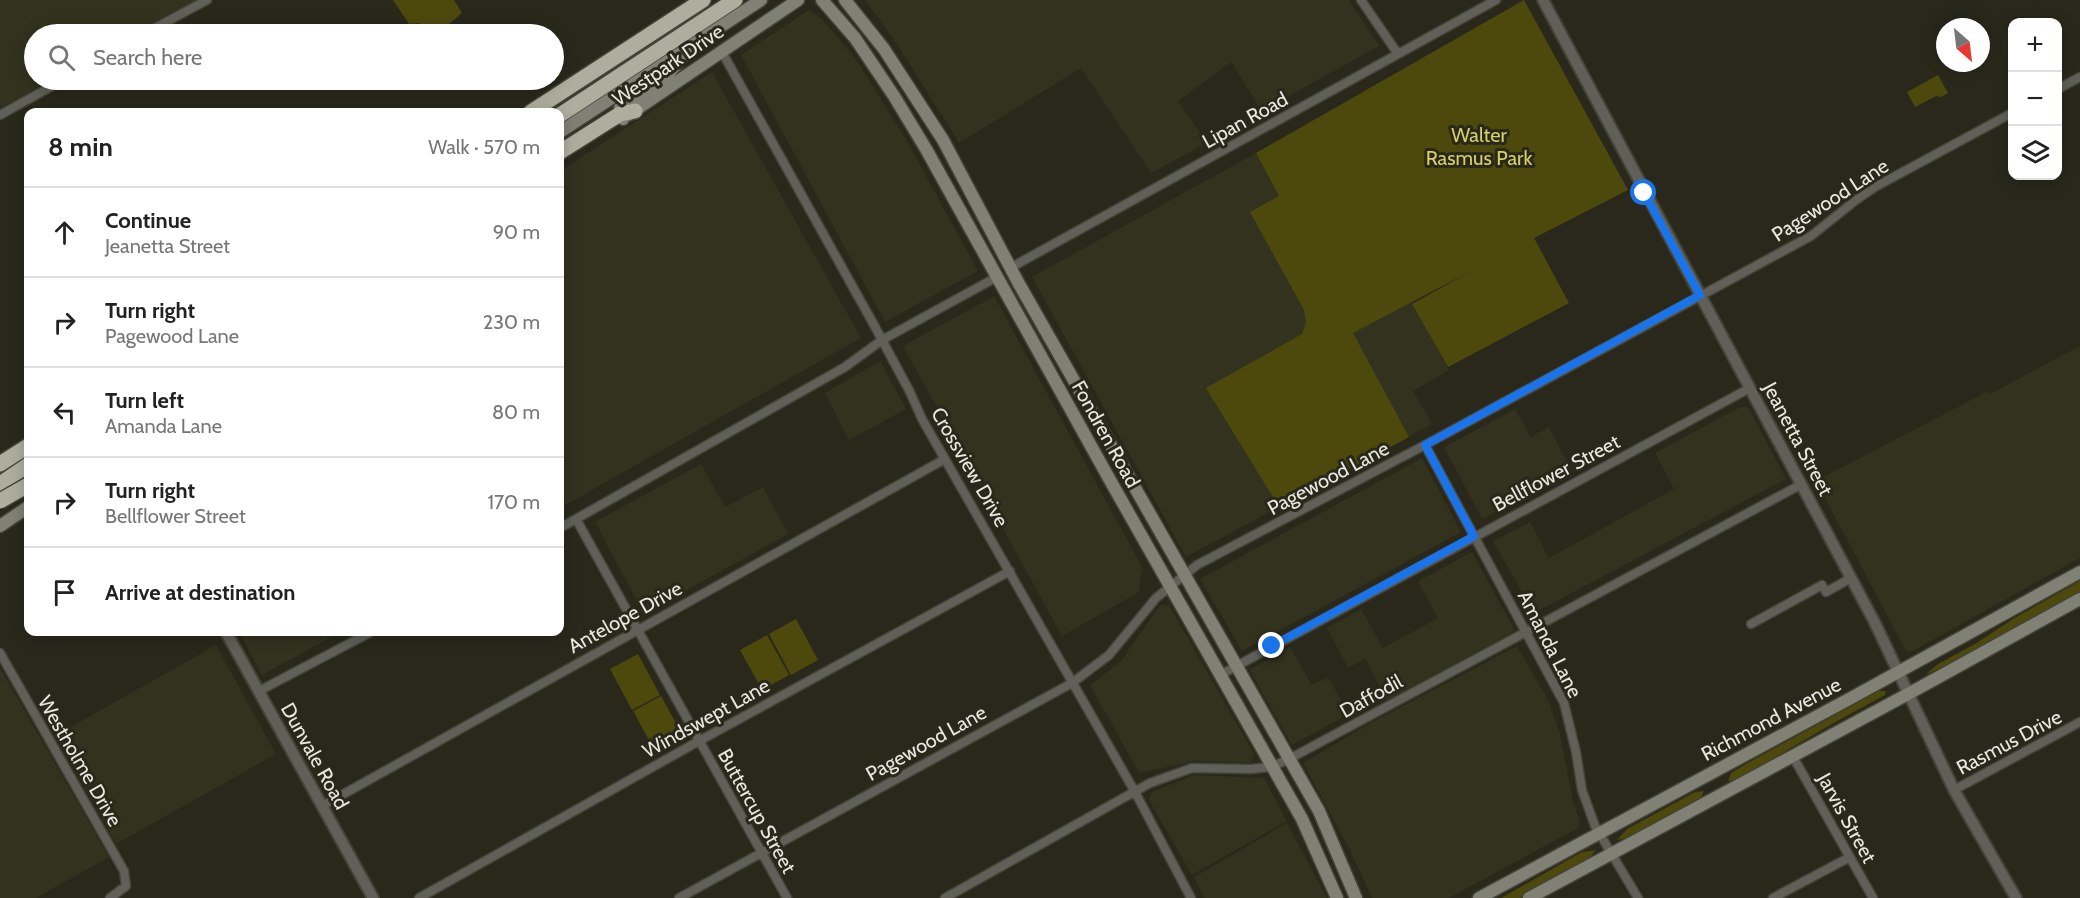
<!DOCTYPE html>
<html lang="en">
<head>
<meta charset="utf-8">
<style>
  :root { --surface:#fff; --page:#f6f6f6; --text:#222; --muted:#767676; --line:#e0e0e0 }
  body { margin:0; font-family:Cabin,sans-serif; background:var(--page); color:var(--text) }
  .controls { position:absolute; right:18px; top:18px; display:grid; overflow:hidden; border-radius:12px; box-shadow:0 3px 15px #0003 }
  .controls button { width:54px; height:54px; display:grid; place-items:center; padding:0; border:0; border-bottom:2px solid var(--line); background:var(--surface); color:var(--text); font:30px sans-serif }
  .compass { position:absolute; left:1936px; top:18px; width:54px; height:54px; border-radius:50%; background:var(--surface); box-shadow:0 3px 15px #0003; rotate:152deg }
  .stop { position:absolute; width:18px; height:18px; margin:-14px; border:4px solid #1a73e8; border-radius:50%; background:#fff }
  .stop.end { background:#1a73e8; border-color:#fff; box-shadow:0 2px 6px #0008 }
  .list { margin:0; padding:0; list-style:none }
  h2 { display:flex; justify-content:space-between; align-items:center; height:78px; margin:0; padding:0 24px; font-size:26px }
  h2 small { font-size:20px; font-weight:400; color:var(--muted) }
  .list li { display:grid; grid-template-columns:39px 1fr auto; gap:18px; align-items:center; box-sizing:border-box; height:90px; padding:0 24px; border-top:2px solid var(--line) }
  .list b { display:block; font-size:22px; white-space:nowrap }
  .list p { margin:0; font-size:20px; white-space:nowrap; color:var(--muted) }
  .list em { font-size:20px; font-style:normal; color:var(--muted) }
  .icon { flex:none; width:33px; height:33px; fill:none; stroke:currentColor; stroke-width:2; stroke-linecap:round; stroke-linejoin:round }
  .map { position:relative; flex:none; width:2080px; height:898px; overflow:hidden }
  .search { position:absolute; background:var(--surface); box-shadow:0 3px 15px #0003; left:24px; top:24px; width:540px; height:66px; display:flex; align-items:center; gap:15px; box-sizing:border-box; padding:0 21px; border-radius:33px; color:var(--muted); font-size:22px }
  .panel { position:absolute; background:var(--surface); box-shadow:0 3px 15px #0003; left:24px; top:108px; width:540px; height:528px; border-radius:12px }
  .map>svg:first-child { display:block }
</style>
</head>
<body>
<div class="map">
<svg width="2080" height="898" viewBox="0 0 2080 898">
  <rect width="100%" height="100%" fill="#29281b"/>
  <path fill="#33321f" d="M0,0H196L133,34H34V80H52L0,108Z
    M865,0H1349L1379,46L1262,111L1231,62L1178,101L1207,143L1151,173L1081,68L959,143L899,47Z
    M809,10L823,20L856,59L907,141L978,271L885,322L741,55Z
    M712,72L861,338L560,508V171Z
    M1256,153L1352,333L1411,302L1449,370L1413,391L1432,424L1186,557L1032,277Z
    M994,296L1142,567L1139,592L1062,636L903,346Z
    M2080,346V558L1913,651H1906L1816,481L1988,391L1990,394Z
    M880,361L906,409L849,440L825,393Z
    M1740,407H1748L1786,479L1534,613L1493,541L1530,522L1549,558L1674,489L1655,453Z
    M1515,409L1531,437L1549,427L1572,472L1482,519L1444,447Z
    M1422,458L1461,532L1242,651L1200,579Z
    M701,464L725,507L763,487L788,534L644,614L595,522Z
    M1472,552L1515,631L1387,700L1365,659L1348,668L1327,628L1361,609L1383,648L1438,618L1418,581Z
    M1160,605H1169L1254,754L1250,763L1196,761L1139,773L1090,685L1121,661Z
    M239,632H340L262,675Z
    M216,645L276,754L116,844L55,736Z
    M1517,646L1549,702L1560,734L1573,802L1580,822L1578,828L1449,898H1372L1350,850L1303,763L1376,720Z
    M1290,647L1312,685L1328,677L1349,714L1292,745L1250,671L1256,666Z
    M0,668L109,857L36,898H0Z
    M1194,775L1264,778L1287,821L1192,875L1149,800L1152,792Z
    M1287,823L1327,898H1204L1194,877Z"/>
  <path fill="#4d490d" d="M393,0H454L462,13L437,34H427L428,32L419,23L409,24Z
    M1524,0L1628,190L1534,238L1569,303L1448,367L1412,304L1473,270L1353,333L1409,437L1279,507L1206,388L1302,334L1306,323L1304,310L1250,212L1279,196L1256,153Z
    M1938,75L1948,93L1941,97L1936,96L1915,107L1907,92Z
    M2080,581V593L1972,653L1925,675L1938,664L1975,644L2016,617Z
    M796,619L818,660L791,675L769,634Z
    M767,635L789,675L762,690L740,650Z
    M638,654L660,695L632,710L610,669Z
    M1879,691H1886L1885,695L1832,724L1738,779L1728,781L1731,773L1744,765Z
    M661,696L683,736L655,751L633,711Z
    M1704,791L1701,797L1633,836L1617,840L1627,829L1695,792Z
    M1596,850L1585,863L1520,898H1501L1582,852Z"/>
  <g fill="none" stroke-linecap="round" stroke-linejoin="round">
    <g stroke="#444337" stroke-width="11">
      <path id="minor" d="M1361,0L1398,54
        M144,34L207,0
        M722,52L874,325L910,392L922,419L1135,792L1191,898
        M2058,89L2080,77
        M0,115L63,80
        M1010,268L1496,0
        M1425,445L1564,703L1576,752L1582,790L1595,826L1638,898
        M576,519L787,898
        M560,528L845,367L882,340L997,277
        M1751,624L1822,585L1826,592L1851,578
        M0,653L124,871L126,886L110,898
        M1220,675L1750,388
        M259,691L371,632
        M1792,755L1873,898
        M1954,790L2080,722
        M322,806L945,459
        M419,898L699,741L1010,571
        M679,898L1072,683L1109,655L1156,598L1197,565L1425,445L1811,236L1856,200L1875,187L2012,113
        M945,898L1150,783L1192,768L1251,769L1271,767L1289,759L1802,484
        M1773,898L1850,857"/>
    </g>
    <g stroke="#444337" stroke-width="14">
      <path id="tertiary" d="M1543,0L1875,623L1954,790L2016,898
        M226,632L373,898"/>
    </g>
    <g stroke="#444337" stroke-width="15">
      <path id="secondary" d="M822,0L855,38L894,96L926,149L1111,482L1302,819L1337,898
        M845,0L884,49L943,140L1019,284L1319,811L1356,898
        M628,115L798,0
        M623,119L620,114V108L666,77L685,54
        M560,132L761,0
        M0,526L28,507
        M1479,898L1851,698L2080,572
        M1529,898L1908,694L2080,599"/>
    </g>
    <g stroke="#444337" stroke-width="18">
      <path id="motorway" d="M531,112L703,0
        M560,115L735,0
        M560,152L620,114L635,111
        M0,464L28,446
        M0,484L28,465"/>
    </g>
    <use href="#minor" stroke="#606059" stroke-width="8"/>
    <use href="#tertiary" stroke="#606059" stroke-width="10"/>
    <use href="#secondary" stroke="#808075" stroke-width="12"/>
    <use href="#motorway" stroke="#afae9e" stroke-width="15"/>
    <g stroke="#444337" stroke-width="18" stroke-linecap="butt">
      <path id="motorway-bridge" d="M0,501L28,485"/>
    </g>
    <use href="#motorway-bridge" stroke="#afae9e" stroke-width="15"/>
  </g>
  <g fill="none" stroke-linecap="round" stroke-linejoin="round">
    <path stroke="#1a73e8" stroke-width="8" d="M1272,646L1474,536L1425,445L1700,295L1644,193"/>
  </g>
  <g text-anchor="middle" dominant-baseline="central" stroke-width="6" stroke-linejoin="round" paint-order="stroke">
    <g font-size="20" fill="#e8e8e0" stroke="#29281b">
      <text transform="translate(668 65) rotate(-34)">Westpark Drive</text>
      <text transform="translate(1245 120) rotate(-29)">Lipan Road</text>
      <text transform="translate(1830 200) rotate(-33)">Pagewood Lane</text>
      <text transform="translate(1106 434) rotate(61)">Fondren Road</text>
      <text transform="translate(1798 439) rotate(62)">Jeanetta Street</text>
      <text transform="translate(970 467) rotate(60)">Crossview Drive</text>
      <text transform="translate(1556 473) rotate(-28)">Bellflower Street</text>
      <text transform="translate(1328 478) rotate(-28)">Pagewood Lane</text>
      <text transform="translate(625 617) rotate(-29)">Antelope Drive</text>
      <text transform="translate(1550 644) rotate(63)">Amanda Lane</text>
      <text transform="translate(1371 696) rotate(-29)">Daffodil</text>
      <text transform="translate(706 718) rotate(-29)">Windswept Lane</text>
      <text transform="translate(1771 719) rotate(-28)">Richmond Avenue</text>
      <text transform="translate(2009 742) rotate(-28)">Rasmus Drive</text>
      <text transform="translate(926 743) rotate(-29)">Pagewood Lane</text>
      <text transform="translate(315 756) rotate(61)">Dunvale Road</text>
      <text transform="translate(80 761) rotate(60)">Westholme Drive</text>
      <text transform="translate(757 811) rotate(61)">Buttercup Street</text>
      <text transform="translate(1847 818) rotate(61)">Jarvis Street</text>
    </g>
    <g font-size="20" fill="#d5cf67" stroke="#29281b">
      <text x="1479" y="135">Walter<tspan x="1479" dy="23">Rasmus Park</tspan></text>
    </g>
  </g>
</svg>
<div class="controls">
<button>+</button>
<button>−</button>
<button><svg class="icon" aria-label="layers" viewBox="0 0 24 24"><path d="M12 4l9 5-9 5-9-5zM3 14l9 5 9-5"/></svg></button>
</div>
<svg class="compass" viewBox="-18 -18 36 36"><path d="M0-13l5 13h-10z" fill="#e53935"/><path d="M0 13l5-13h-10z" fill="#767676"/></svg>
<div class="stop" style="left:1644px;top:193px"></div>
<div class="stop end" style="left:1272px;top:646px"></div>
<div class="search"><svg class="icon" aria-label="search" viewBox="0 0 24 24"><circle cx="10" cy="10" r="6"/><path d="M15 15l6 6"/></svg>Search here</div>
<section class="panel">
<h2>8 min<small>Walk · 570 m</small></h2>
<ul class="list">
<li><svg class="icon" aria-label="ahead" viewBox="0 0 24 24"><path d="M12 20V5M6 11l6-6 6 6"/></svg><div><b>Continue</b><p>Jeanetta Street</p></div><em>90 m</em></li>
<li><svg class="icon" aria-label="right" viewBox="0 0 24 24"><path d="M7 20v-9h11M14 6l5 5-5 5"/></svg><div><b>Turn right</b><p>Pagewood Lane</p></div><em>230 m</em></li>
<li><svg class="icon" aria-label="left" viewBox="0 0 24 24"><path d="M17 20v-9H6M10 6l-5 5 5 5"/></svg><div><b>Turn left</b><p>Amanda Lane</p></div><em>80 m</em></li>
<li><svg class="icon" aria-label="right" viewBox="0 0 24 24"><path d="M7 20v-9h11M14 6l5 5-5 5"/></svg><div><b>Turn right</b><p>Bellflower Street</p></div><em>170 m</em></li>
<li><svg class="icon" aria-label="arrive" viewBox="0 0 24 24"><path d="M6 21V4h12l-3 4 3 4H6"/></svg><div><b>Arrive at destination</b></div></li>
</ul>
</section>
</div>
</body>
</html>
